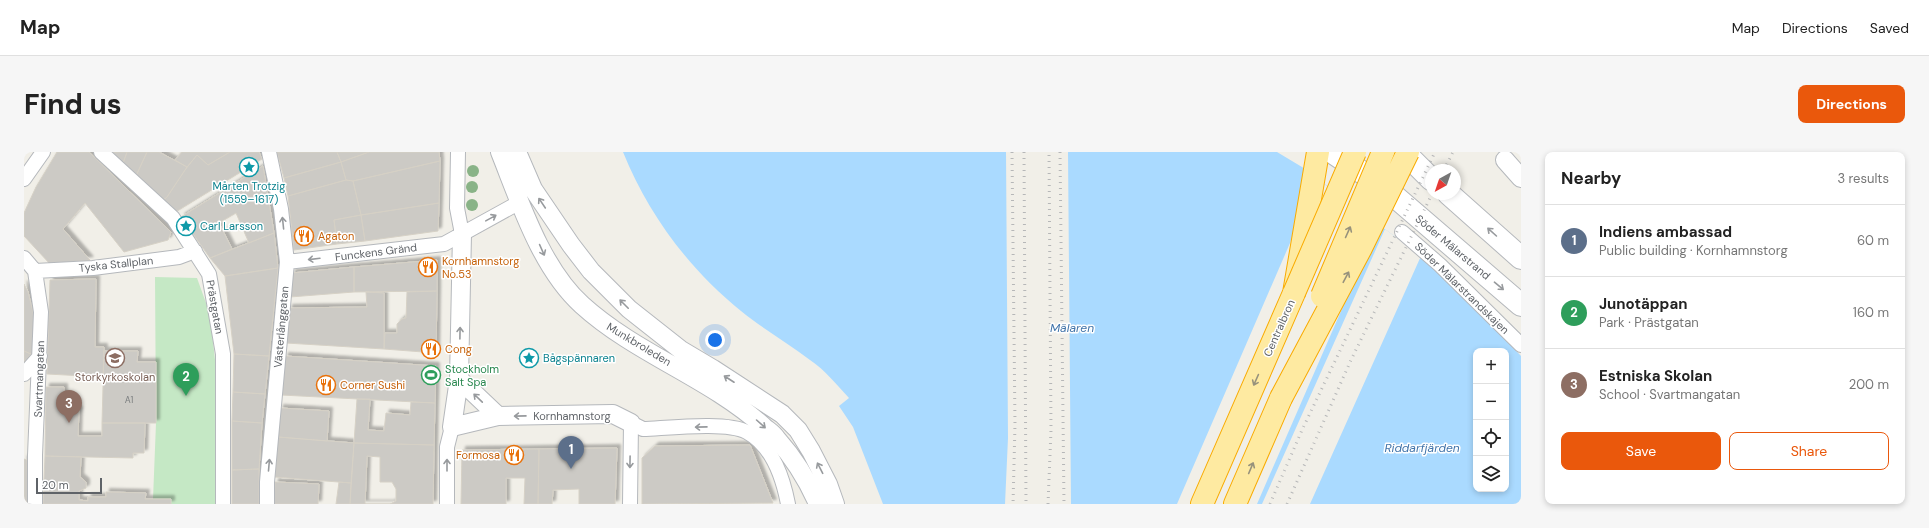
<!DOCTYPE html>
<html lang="en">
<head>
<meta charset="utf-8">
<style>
  :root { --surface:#fff; --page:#f6f6f6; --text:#222; --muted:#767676; --line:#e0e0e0; --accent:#ea580c }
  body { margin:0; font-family:"DM Sans",sans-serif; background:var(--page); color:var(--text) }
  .controls { position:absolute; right:12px; bottom:12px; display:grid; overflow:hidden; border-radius:8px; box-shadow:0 2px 6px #0003 }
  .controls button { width:36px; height:36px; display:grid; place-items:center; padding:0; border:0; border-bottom:1px solid var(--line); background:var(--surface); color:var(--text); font:20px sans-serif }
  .compass { position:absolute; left:1401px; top:12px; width:36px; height:36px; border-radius:50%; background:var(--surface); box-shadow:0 2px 6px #0003; rotate:220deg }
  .scale { position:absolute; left:12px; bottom:10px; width:66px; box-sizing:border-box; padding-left:4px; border:2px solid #5f6368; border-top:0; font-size:11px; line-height:14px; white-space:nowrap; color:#5f6368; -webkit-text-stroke:3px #fff; paint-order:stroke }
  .you { position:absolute; left:691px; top:188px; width:14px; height:14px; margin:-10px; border:3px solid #fff; border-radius:50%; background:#1a73e8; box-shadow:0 0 0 6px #1a73e833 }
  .badge { display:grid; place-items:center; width:26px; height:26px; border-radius:50%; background:var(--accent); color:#fff; font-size:13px; font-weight:700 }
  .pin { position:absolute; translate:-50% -33px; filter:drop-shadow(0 1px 2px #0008) }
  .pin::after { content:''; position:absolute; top:21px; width:14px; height:12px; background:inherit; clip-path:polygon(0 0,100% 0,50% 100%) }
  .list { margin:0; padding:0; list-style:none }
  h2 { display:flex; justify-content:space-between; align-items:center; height:52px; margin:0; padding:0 16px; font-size:17px }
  h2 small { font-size:13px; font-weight:400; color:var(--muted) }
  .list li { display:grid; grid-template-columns:26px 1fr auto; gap:12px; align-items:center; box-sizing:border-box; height:72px; padding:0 16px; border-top:1px solid var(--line) }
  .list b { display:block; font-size:15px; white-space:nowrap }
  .list p { margin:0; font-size:13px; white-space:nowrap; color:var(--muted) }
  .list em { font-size:13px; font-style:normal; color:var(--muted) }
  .actions { display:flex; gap:8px; padding:12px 16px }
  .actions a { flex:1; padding:9px 0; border:1px solid var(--accent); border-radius:8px; text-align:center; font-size:14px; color:var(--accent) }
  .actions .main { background:var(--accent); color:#fff }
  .icon { flex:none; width:22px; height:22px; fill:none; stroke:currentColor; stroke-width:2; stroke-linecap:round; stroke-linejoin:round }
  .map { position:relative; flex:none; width:1497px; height:352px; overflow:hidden; border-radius:8px }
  header { display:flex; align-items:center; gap:24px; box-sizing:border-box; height:56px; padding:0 20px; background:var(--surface); border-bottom:1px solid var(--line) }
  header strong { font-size:19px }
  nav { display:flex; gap:22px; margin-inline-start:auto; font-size:14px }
  .intro { display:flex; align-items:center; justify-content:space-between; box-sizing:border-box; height:96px; padding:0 24px }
  h1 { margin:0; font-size:28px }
  .button { padding:10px 18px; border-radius:8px; background:var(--accent); color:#fff; font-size:14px; font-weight:700 }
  main { display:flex; gap:24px; padding:0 24px }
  aside { flex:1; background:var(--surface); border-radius:8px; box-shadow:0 2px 6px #0003 }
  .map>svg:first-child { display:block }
</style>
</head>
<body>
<header>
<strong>Map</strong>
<nav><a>Map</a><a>Directions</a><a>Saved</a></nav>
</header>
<div class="intro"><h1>Find us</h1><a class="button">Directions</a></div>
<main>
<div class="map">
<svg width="1497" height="352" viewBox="0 0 1497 352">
  <defs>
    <filter id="shadow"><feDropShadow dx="3.5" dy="-3.5" stdDeviation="1" flood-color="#0004"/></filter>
  </defs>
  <rect width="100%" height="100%" fill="#f1efe8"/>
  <path fill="#c5e8c5" d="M131,125L173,126L186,162L192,217L195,352H147V347H129L132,271Z"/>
  <path fill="#aadaff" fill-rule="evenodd" d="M599,0H1253L1278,15L1397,104L1460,165L1497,204V352H859L829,275L815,254L825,246C813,233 801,218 786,208C764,191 739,177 717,159C665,117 624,62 599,0ZM1452,199H1482V337H1452Z"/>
  <path fill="#f1efe8" d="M982,0H1044L1047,352H981L984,286Z
    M1281,18L1355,72L1233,352H1153L1266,91L1275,61Z
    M1361,77L1397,104L1286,352H1238Z"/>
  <path fill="#cccac5" stroke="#d6d1c6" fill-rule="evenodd" filter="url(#shadow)" d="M33,0H65L147,80L144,88L100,100L61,51L39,77L66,108L26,112L0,84V61L12,35Z
    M84,0H103L98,14Z
    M103,0H123L111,26L98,14Z
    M123,0H135L163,15L143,45L137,50L111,26Z
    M158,0H206L184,13L173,3L163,15L151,8Z
    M206,0H235L238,7L150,61L137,50L143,45L161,18L173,3L184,13Z
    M253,0H313L317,10L260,26Z
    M313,0H345L317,10Z
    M345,0H415L416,9L329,29L322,28L317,10Z
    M416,9L415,51L337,63L329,29Z
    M317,10L322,28L264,44L260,26Z
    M239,14L250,81L225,91L212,61L195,71L208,97L186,106L157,65Z
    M322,28L329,29L337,63L310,68L313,92L270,98L264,44Z
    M415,51L414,79L341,89L337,63Z
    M337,63L341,89L313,92L310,68Z
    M250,81L254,116L201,124L186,106Z
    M413,108V139L330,140V115Z
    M330,115V140L266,145L268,121Z
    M254,116L245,204L210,202L201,124Z
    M72,127L71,195H80L79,225L23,222L26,128Z
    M0,132L4,140L9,160L11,182L7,202L0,199Z
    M413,139L412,201L360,197L361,181H373V172L378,167L382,166L383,140Z
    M342,140L360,141V197L262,191L265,156L343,155Z
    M0,199L7,202L0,211Z
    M80,199H114L113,210H132V271H78Z
    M210,202L245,204L241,242L209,240Z
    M261,204L412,214L411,251L257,243Z
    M22,235H40V258H55L54,284H78V271H121L120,301H109V306L21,304Z
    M209,240L241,242L238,271L208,269Z
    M333,247H346L344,278L360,279L362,261L386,263L387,250L411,251L410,293L330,291Z
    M256,256L305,259L303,289L254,285Z
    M208,269L238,271L235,317L208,318Z
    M254,285L330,291L327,331L251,325Z
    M330,291L410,293L409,352H326ZM343,304L356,305V330H368L372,337V349L366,352H341Z
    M726,293L749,351L618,352V306L631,294Z
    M593,296L591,352H555V337L529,338L528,352H514L515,297Z
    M515,297L514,352H500L501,326H482V352H437L438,298Z
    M21,304L57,305L56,325L62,330V336L55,339V348L64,349V345H82V340L122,341L121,347H147V352H19Z
    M0,307L3,308L4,350H0Z
    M235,317V352H208V318Z
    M251,330L295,332L294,352H250Z
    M315,330L327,331L326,352H312Z"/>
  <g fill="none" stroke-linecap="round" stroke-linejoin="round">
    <g stroke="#b5b8bc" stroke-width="16">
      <path id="pedestrian" d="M77,0L149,66L185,122L199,202V352
        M434,0L433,56L438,82
        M0,27L19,0
        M1378,80L1416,113L1497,193
        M0,106L11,119L17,160L11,303V352
        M263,110L420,92L496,50
        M11,119L69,116L155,105L171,99
        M0,222L16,204
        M243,352V330L263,110L257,57L245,0
        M423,352V295L428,275
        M606,352L607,271L619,277C644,276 703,269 723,280C749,294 759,326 764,352"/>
    </g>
    <g stroke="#b5b8bc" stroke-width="20">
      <path id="minor" d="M476,0C496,50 517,116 558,153C612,202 684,225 739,274C743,278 749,281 752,286C769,305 784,329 794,352
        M493,0L509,37L547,93L567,119L605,157L657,198L689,217L758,262L774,278L787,299L804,332L811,352
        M1481,8L1497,26
        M438,82L435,227L428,275L474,264L589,262L607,271
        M435,227L474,264"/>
    </g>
    <g stroke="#b5b8bc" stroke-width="24">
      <path id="tertiary" d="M1380,0L1407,27
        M1361,36L1497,153
        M1425,42L1497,106"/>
    </g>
    <g stroke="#b6babf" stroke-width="24">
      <path id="secondary" d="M1308,0L1361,36L1362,34"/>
    </g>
    <g stroke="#f9ab00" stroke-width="24">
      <path id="trunk" d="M1178,352L1270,141L1294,0
        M1211,352L1257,246"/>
    </g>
    <use href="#pedestrian" stroke="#fff" stroke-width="14"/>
    <use href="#minor" stroke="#fff" stroke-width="18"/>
    <use href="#tertiary" stroke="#fff" stroke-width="22"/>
    <use href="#secondary" stroke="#fff" stroke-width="22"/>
    <use href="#trunk" stroke="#feeaa1" stroke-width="22"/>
    <path stroke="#b6b7b8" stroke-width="3" stroke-dasharray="1 5" stroke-linecap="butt" d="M988,0L991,272L989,352
      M1000,0L1002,352
      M1036,0L1040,352
      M1420,18L1429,0
      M1024,352L1027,278L1025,0
      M1246,352L1278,278L1411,0
      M1263,352L1327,208L1408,42"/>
    <g stroke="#f9ab00" stroke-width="24" stroke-linecap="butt">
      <path id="trunk-bridge" d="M1270,141L1331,0
        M1298,144L1359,0
        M1257,246L1337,96L1384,0"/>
    </g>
    <use href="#trunk-bridge" stroke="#feeaa1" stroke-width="22"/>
  </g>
  <g fill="#89b387">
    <circle cx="449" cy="19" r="6"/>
    <circle cx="448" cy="35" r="6"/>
    <circle cx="448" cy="53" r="6"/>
  </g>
  <defs><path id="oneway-shaft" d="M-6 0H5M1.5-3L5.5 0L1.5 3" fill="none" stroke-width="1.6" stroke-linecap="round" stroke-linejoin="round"/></defs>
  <g stroke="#979a9d">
    <use href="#oneway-shaft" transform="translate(518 51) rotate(-124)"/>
    <use href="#oneway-shaft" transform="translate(467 66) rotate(-29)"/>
    <use href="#oneway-shaft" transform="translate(259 71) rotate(-96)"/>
    <use href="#oneway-shaft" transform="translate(1468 80) rotate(-138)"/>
    <use href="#oneway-shaft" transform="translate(518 98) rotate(66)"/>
    <use href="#oneway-shaft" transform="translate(290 107) rotate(173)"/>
    <use href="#oneway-shaft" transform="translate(1475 134) rotate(40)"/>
    <use href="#oneway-shaft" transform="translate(600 152) rotate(-135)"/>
    <use href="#oneway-shaft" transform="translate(436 181) rotate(-89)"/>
    <use href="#oneway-shaft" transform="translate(705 227) rotate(-147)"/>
    <use href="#oneway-shaft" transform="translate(454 246) rotate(-136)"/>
    <use href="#oneway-shaft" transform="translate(496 264) rotate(179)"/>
    <use href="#oneway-shaft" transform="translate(737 272) rotate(42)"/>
    <use href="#oneway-shaft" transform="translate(677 275) rotate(179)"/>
    <use href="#oneway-shaft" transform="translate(606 310) rotate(91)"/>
    <use href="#oneway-shaft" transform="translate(245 313) rotate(-85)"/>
    <use href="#oneway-shaft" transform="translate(423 313) rotate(-90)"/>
    <use href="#oneway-shaft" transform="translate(796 316) rotate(-117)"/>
  </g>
  <g stroke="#97927c">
    <use href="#oneway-shaft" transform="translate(1324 80) rotate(-66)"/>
    <use href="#oneway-shaft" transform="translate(1322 125) rotate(-62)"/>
    <use href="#oneway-shaft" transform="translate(1232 228) rotate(114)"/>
    <use href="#oneway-shaft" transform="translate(1227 316) rotate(-67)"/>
  </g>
  <defs>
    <g id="sight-ring" transform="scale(1)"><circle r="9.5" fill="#fff" stroke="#0f9aa8" stroke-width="1.5"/><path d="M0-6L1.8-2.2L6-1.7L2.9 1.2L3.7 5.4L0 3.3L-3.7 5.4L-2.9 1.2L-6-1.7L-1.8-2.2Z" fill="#0f9aa8"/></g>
    <g id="restaurant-ring" transform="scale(1)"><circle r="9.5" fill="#fff" stroke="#e8710a" stroke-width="1.5"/><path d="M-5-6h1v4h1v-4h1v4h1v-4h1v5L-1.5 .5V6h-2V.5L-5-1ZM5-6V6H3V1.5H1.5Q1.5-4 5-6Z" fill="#e8710a"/></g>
    <g id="school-ring" transform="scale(1)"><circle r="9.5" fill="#fff" stroke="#8d6e63" stroke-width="1.5"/><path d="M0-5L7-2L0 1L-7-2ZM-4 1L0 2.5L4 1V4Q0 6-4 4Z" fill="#8d6e63"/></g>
    <g id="stadium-ring" transform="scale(1)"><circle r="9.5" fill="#fff" stroke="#2e9e5b" stroke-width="1.5"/><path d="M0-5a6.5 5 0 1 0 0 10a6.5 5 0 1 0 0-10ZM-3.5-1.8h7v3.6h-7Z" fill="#2e9e5b"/></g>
  </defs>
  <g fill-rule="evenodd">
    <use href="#sight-ring" x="225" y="15"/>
    <use href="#sight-ring" x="162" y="74"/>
    <use href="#restaurant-ring" x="280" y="84"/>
    <use href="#restaurant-ring" x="404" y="115"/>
    <use href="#restaurant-ring" x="407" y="197"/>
    <use href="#school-ring" x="91" y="206"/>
    <use href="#sight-ring" x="505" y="206"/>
    <use href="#stadium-ring" x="407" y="223"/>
    <use href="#restaurant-ring" x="302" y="233"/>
    <use href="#restaurant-ring" x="490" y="303"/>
  </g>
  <g text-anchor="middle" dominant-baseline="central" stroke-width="3" stroke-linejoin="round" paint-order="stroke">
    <g font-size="9" fill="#7a7d7f">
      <text x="105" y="248">A1</text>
    </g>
    <g font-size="11" fill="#0d838f" stroke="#fff" text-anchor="start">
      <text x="225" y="34" text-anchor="middle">Mårten Trotzig<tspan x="225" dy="13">(1559–1617)</tspan></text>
      <text x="176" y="74">Carl Larsson</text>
      <text x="519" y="206">Bågspännaren</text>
    </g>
    <g font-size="11" fill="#c56008" stroke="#fff" text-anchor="start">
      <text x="294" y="84">Agaton</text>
      <text x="418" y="109">Kornhamnstorg<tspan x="418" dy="13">No.53</tspan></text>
      <text x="421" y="197">Cong</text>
      <text x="316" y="233">Corner Sushi</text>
      <text x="476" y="303" text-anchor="end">Formosa</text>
    </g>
    <g font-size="11" fill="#5f6368" stroke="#fff">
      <text transform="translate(1429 95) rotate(40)">Söder Mälarstrand</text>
      <text transform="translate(352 100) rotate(-7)">Funckens Gränd</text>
      <text transform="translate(92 112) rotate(-6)">Tyska Stallplan</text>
      <text transform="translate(1438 136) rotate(44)">Söder Mälarstrandskajen</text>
      <text transform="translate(191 155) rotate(80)">Prästgatan</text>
      <text transform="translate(257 175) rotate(-85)">Västerlånggatan</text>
      <text transform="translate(1255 176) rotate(-66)">Centralbron</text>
      <text transform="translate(615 192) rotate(31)">Munkbroleden</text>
      <text transform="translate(15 227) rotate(-88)">Svartmangatan</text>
      <text x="548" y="264">Kornhamnstorg</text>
    </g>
    <g font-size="11" fill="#27864d" stroke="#fff" text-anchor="start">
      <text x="421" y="217">Stockholm<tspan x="421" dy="13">Salt Spa</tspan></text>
    </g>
    <g font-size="11" fill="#785e54" stroke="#fff">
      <text x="91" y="225">Storkyrkoskolan</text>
    </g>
    <g font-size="12" font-style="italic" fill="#4174aa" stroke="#fff">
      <text x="1048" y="176">Mälaren</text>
      <text x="1398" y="296">Riddarfjärden</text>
    </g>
  </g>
</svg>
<div class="controls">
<button>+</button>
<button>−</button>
<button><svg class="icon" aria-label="locate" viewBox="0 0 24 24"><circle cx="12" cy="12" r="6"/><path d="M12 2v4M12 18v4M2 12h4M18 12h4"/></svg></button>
<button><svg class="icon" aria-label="layers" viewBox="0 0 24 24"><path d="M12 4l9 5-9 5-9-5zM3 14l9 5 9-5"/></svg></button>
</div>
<svg class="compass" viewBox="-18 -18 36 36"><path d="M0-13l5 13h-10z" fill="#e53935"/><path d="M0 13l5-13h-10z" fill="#767676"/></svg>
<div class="scale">20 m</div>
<div class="you"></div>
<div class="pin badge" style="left:547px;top:317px;background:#5c6f8a">1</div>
<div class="pin badge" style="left:162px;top:244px;background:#2e9e5b">2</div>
<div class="pin badge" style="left:45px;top:271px;background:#8d6e63">3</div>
</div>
<aside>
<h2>Nearby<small>3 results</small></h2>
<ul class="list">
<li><span class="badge" style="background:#5c6f8a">1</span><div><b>Indiens ambassad</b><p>Public building · Kornhamnstorg</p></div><em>60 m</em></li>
<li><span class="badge" style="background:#2e9e5b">2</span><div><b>Junotäppan</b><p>Park · Prästgatan</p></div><em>160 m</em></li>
<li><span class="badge" style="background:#8d6e63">3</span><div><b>Estniska Skolan</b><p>School · Svartmangatan</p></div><em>200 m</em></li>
</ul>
<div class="actions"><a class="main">Save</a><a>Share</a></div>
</aside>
</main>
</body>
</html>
